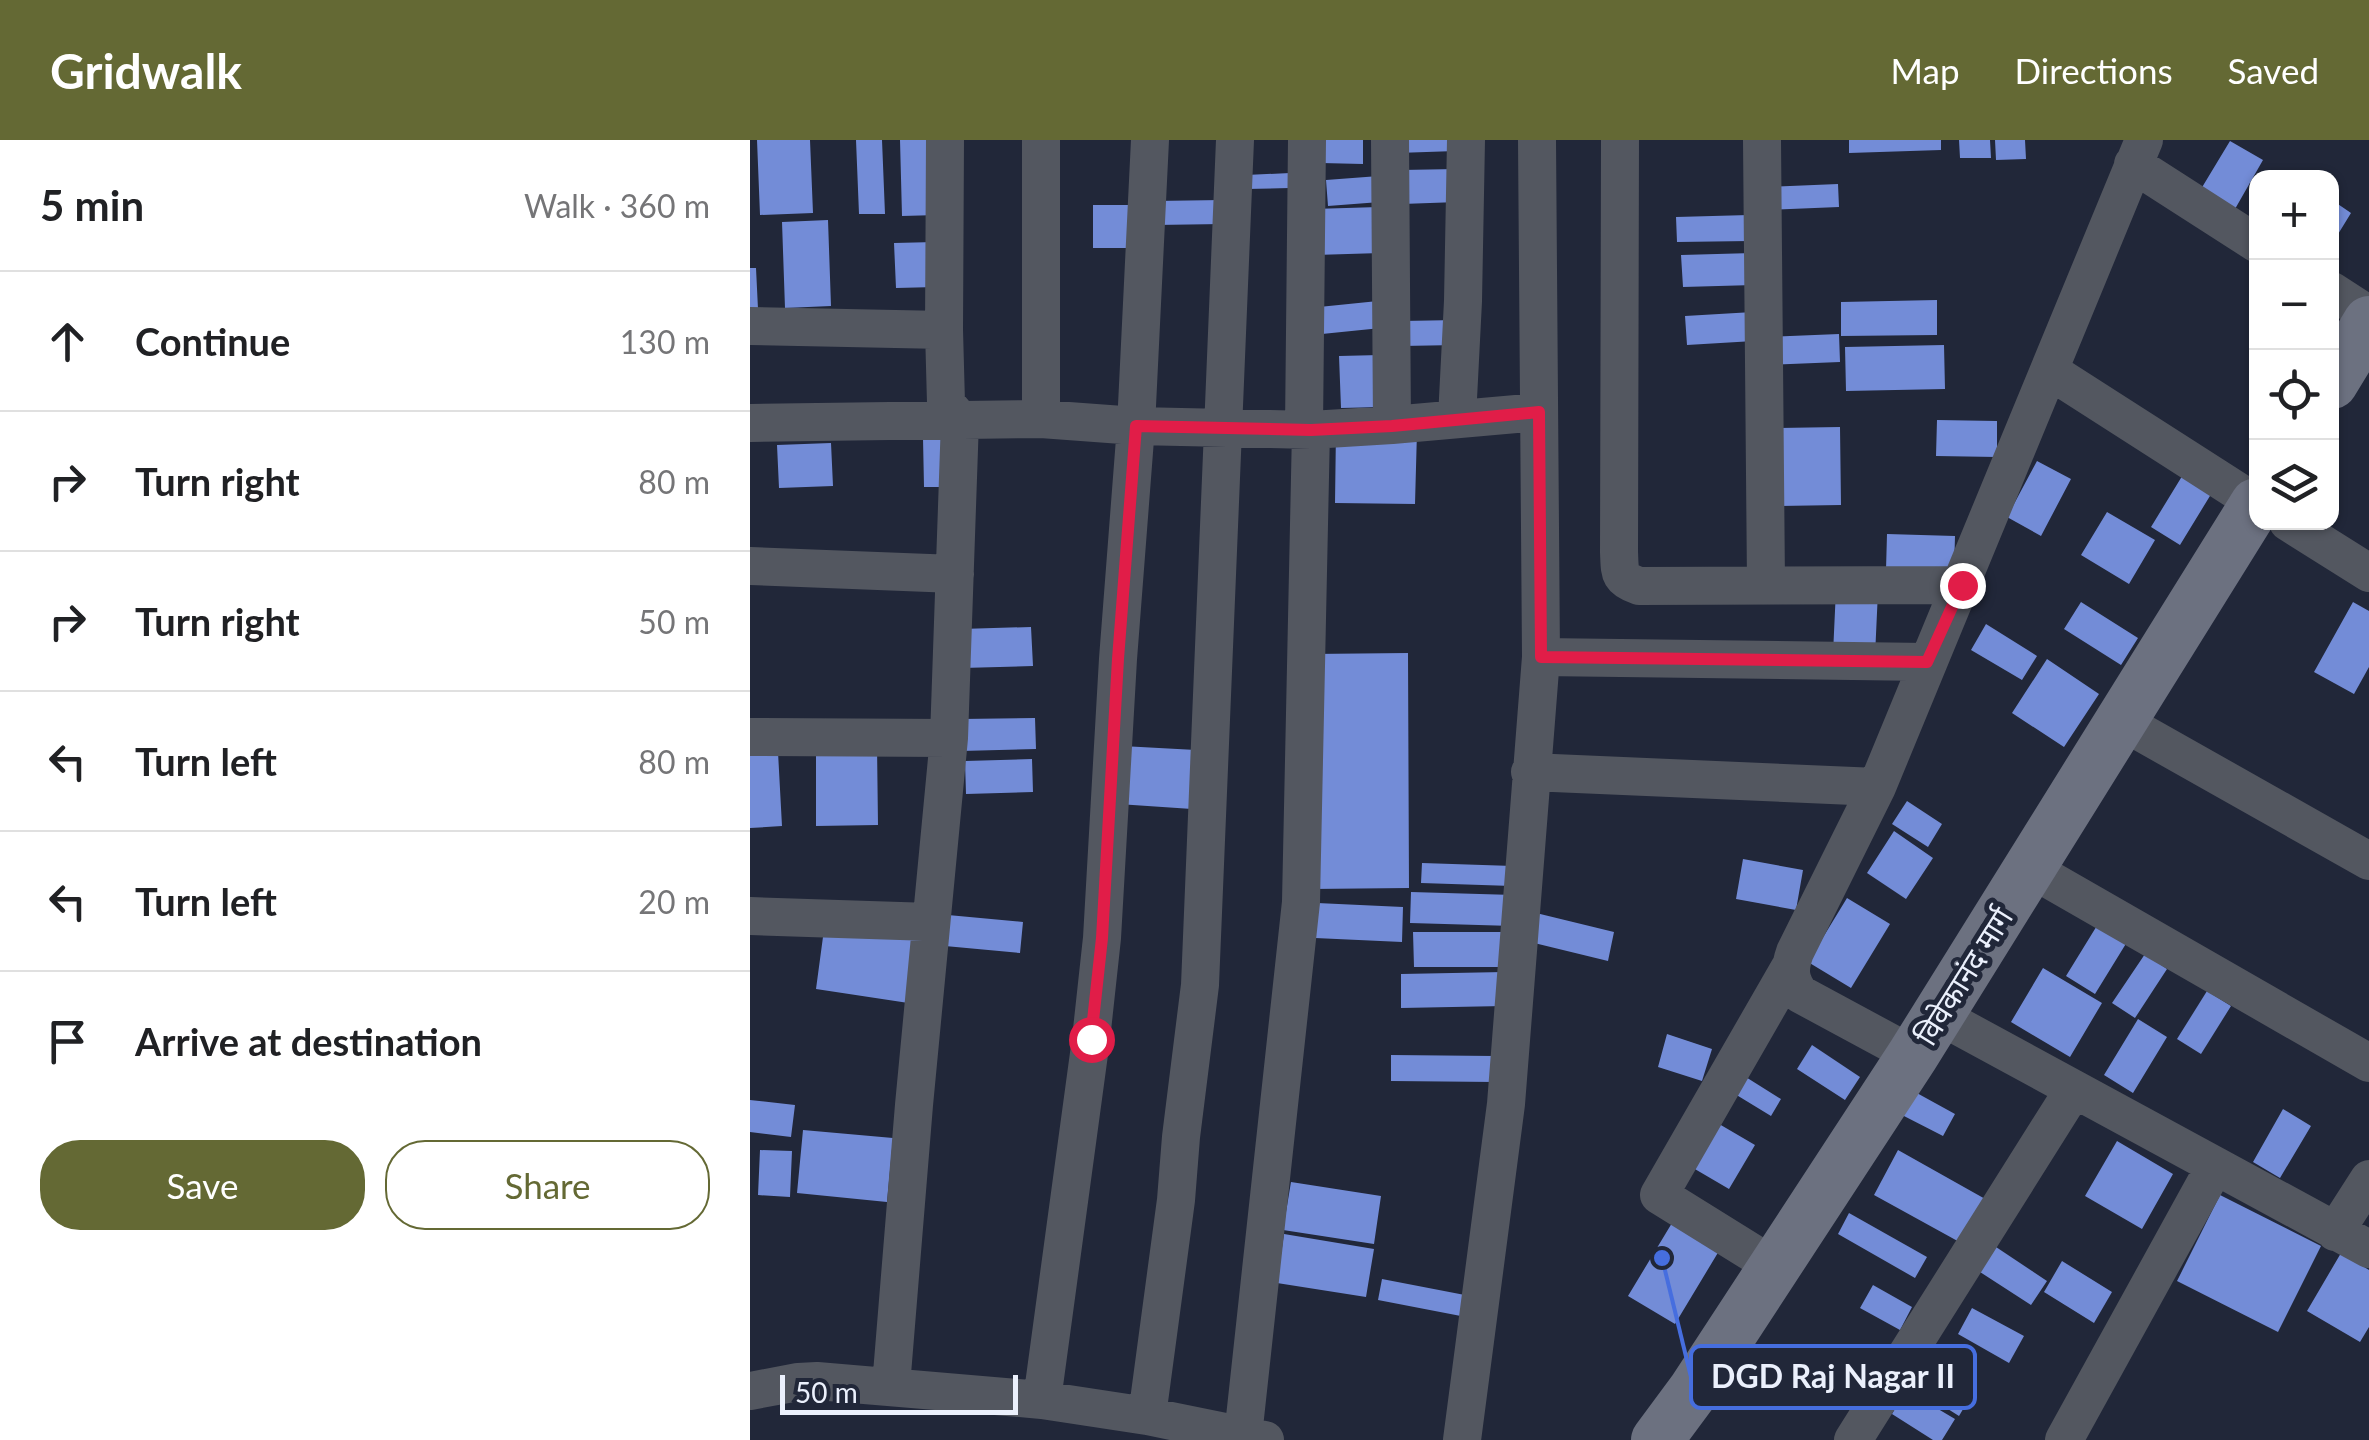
<!DOCTYPE html>
<html lang="en">
<head>
<meta charset="utf-8">
<style>
  :root { --surface:#fff; --page:#f2f2f2; --text:#202124; --muted:#757577; --line:#e0e0e0; --accent:#646934 }
  body { margin:0; font-family:Lato,"Noto Sans Devanagari",sans-serif; background:var(--page); color:var(--text) }
  .controls { position:absolute; right:30px; top:30px; display:grid; overflow:hidden; border-radius:20px; box-shadow:0 2px 8px #0004 }
  .controls button { width:90px; height:90px; display:grid; place-items:center; padding:0; border:0; border-bottom:2px solid var(--line); background:var(--surface); color:var(--text); font:50px sans-serif }
  .scale { position:absolute; left:30px; bottom:25px; width:238px; box-sizing:border-box; padding-left:10px; border:5px solid #ebf0fc; border-top:0; font-size:28px; line-height:35px; white-space:nowrap; color:#ebf0fc; -webkit-text-stroke:8px #212739; paint-order:stroke }
  .stop { position:absolute; width:30px; height:30px; margin:-22px; border:8px solid #e11d48; border-radius:50%; background:#fff }
  .stop.end { background:#e11d48; border-color:#fff; box-shadow:0 2px 10px #0008 }
  .list { margin:0; padding:0; list-style:none }
  h2 { display:flex; justify-content:space-between; align-items:center; height:130px; margin:0; padding:0 40px; font-size:42px }
  h2 small { font-size:32px; font-weight:400; color:var(--muted) }
  .list li { display:grid; grid-template-columns:65px 1fr auto; gap:30px; align-items:center; box-sizing:border-box; height:140px; padding:0 40px; border-top:2px solid var(--line) }
  .list b { display:block; font-size:38px; white-space:nowrap }
  .list em { font-size:32px; font-style:normal; color:var(--muted) }
  .actions { display:flex; gap:20px; padding:30px 40px }
  .actions a { flex:1; padding:22px 0; border:2px solid var(--accent); border-radius:40px; text-align:center; font-size:35px; color:var(--accent) }
  .actions .main { background:var(--accent); color:#fff }
  .icon { flex:none; width:55px; height:55px; fill:none; stroke:currentColor; stroke-width:2; stroke-linecap:round; stroke-linejoin:round }
  .map { position:relative; flex:none; width:1619px; height:1300px; overflow:hidden }
  header { display:flex; align-items:center; gap:60px; box-sizing:border-box; height:140px; padding:0 50px; background:var(--accent); color:#fff }
  header strong { font-size:48px }
  nav { display:flex; gap:55px; margin-inline-start:auto; font-size:35px }
  main { display:flex }
  aside { flex:1; background:var(--surface) }
  .map>svg:first-child { display:block }
</style>
</head>
<body>
<header>
<strong>Gridwalk</strong>
<nav><a>Map</a><a>Directions</a><a>Saved</a></nav>
</header>
<main>
<aside>
<h2>5 min<small>Walk · 360 m</small></h2>
<ul class="list">
<li><svg class="icon" aria-label="ahead" viewBox="0 0 24 24"><path d="M12 20V5M6 11l6-6 6 6"/></svg><div><b>Continue</b></div><em>130 m</em></li>
<li><svg class="icon" aria-label="right" viewBox="0 0 24 24"><path d="M7 20v-9h11M14 6l5 5-5 5"/></svg><div><b>Turn right</b></div><em>80 m</em></li>
<li><svg class="icon" aria-label="right" viewBox="0 0 24 24"><path d="M7 20v-9h11M14 6l5 5-5 5"/></svg><div><b>Turn right</b></div><em>50 m</em></li>
<li><svg class="icon" aria-label="left" viewBox="0 0 24 24"><path d="M17 20v-9H6M10 6l-5 5 5 5"/></svg><div><b>Turn left</b></div><em>80 m</em></li>
<li><svg class="icon" aria-label="left" viewBox="0 0 24 24"><path d="M17 20v-9H6M10 6l-5 5 5 5"/></svg><div><b>Turn left</b></div><em>20 m</em></li>
<li><svg class="icon" aria-label="arrive" viewBox="0 0 24 24"><path d="M6 21V4h12l-3 4 3 4H6"/></svg><div><b>Arrive at destination</b></div></li>
</ul>
<div class="actions"><a class="main">Save</a><a>Share</a></div>
</aside>
<div class="map">
<svg width="1619" height="1300" viewBox="0 0 1619 1300">
  <rect width="100%" height="100%" fill="#212739"/>
  <path fill="#738cd7" d="M7,0H60L63,73L10,75Z
    M106,0H132L135,74H109Z
    M150,0H185L188,75L152,76Z
    M571,0H613V24L571,23Z
    M646,0H706V11L647,13Z
    M1099,0H1191V10L1099,13Z
    M1209,0H1240L1241,18H1210Z
    M1245,0H1275L1276,19L1246,20Z
    M1480,1L1513,20L1485,69L1451,49Z
    M707,29L708,62L652,64L651,30Z
    M540,33V48L495,49L496,35Z
    M629,36L630,62L578,66L576,40Z
    M1088,44L1089,67L1017,70L1016,47Z
    M472,60L473,84L405,85L404,61Z
    M1582,60L1601,73L1582,104Z
    M343,65H387V108H343Z
    M629,67L631,113L565,115L563,69Z
    M999,75L1000,101L927,102L926,77Z
    M78,80L81,166L35,168L32,82Z
    M185,102L186,147L146,148L144,103Z
    M1003,113L1004,145L933,147L931,115Z
    M0,128H6L8,169H0Z
    M1187,160V195L1091,196V162Z
    M628,161L631,188L572,194L569,167Z
    M1003,172L1004,201L937,205L935,176Z
    M707,180V205L652,206V181Z
    M1089,194L1090,222L1016,225L1015,197Z
    M1194,205L1195,249L1096,251L1095,207Z
    M630,215L631,267L591,268L589,216Z
    M1187,280L1247,281V317L1186,316Z
    M1090,287L1091,365L1029,366L1028,288Z
    M586,289L667,291L665,364L585,363Z
    M197,297L199,347H174L173,298Z
    M81,303L83,346L29,348L27,305Z
    M1287,321L1321,339L1291,396L1257,377Z
    M1434,333L1463,351L1430,405L1401,387Z
    M1357,372L1405,400L1379,444L1331,415Z
    M1137,394L1205,396L1204,431L1136,430Z
    M1086,449L1128,451L1125,516L1083,514Z
    M1331,462L1388,498L1371,525L1314,489Z
    M1603,462L1619,471V527L1604,554L1564,532Z
    M1236,484L1287,516L1272,540L1221,510Z
    M281,487L283,526L212,528L211,489Z
    M658,513L659,748L561,749V514Z
    M1297,519L1349,554L1314,607L1262,573Z
    M285,578L286,609L211,611V579Z
    M66,605H127L128,685L66,686Z
    M372,606L446,610L442,669L368,664Z
    M28,612L32,686L0,688V614Z
    M282,619L283,652L216,654L215,621Z
    M1157,661L1192,684L1178,707L1142,684Z
    M1144,691L1183,718L1156,759L1117,733Z
    M993,719L1053,730L1046,770L986,759Z
    M672,723L763,726L762,746L671,743Z
    M661,752L764,755L763,786L660,783Z
    M1097,758L1140,784L1101,848L1058,822Z
    M567,763L653,767L652,802L565,798Z
    M782,772L864,792L858,821L776,801Z
    M198,775L273,782L270,813L195,806Z
    M75,782L175,797L165,864L66,849Z
    M1348,784L1377,802L1345,854L1316,836Z
    M663,792H754V827H664Z
    M1395,814L1417,829L1385,878L1362,863Z
    M1293,828L1352,863L1320,917L1261,882Z
    M754,832V866L651,868V834Z
    M1457,851L1481,866L1451,914L1427,899Z
    M1388,879L1417,897L1383,953L1354,935Z
    M917,894L962,909L952,941L908,927Z
    M1062,905L1110,937L1095,960L1047,929Z
    M641,915L745,916V942L641,941Z
    M991,934L1031,959L1021,976L980,951Z
    M1165,952L1205,974L1193,996L1152,975Z
    M0,960L45,965L41,997L0,992Z
    M1533,969L1561,986L1530,1038L1503,1022Z
    M964,981L1005,1005L979,1049L938,1025Z
    M53,990L143,998L137,1062L47,1053Z
    M1367,1001L1423,1034L1392,1089L1335,1056Z
    M10,1010L42,1011L40,1057L8,1055Z
    M1148,1010L1237,1060L1213,1104L1124,1055Z
    M541,1042L631,1056L624,1104L533,1090Z
    M1470,1055L1571,1106L1528,1192L1427,1141Z
    M928,1073L975,1101L925,1184L878,1156Z
    M1099,1073L1177,1117L1165,1138L1088,1094Z
    M534,1094L624,1109L616,1157L527,1143Z
    M1246,1107L1297,1141L1281,1165L1230,1132Z
    M1591,1113L1619,1130V1187L1610,1202L1557,1171Z
    M1312,1121L1362,1152L1344,1183L1294,1152Z
    M632,1139L720,1156L716,1177L628,1160Z
    M1123,1145L1162,1167L1150,1190L1110,1168Z
    M1222,1168L1274,1196L1259,1223L1208,1194Z
    M1171,1215L1225,1249L1209,1276L1155,1242Z
    M1156,1250L1205,1279L1192,1300H1183L1142,1274Z"/>
  <g fill="none" stroke-linecap="round" stroke-linejoin="round">
    <path stroke="#535760" stroke-width="38" d="M291,0V279
      M640,0L642,285
      M870,0L869,412C870,433 868,439 889,446L1211,445
      M1012,0L1016,444
      M1383,24L1506,103
      M1582,151L1619,175
      M0,186L194,190L195,0
      M1300,231L1506,363
      M707,278L713,161L716,0
      M0,283L291,279L386,286L561,290L642,285L789,272
      M554,288L557,0
      M1538,382L1619,433
      M0,426L205,434
      M791,517L1177,522
      M1371,581L1619,721
      M0,597L199,598
      M780,632L1127,647
      M1281,729L1619,923
      M0,776L181,782
      M1188,875L1619,1109
      M1163,915L1050,854C1039,839 1039,829 1045,812L1127,647L1394,0
      M1585,1092L1619,1039
      M1025,1127L909,1055L1039,829
      M141,1246L164,965L199,598L210,280L196,263L194,190
      M0,1251L48,1242L67,1241L292,1260L397,1276L515,1300
      M292,1260L341,899L352,798L368,519L386,286L400,0
      M397,1276L426,1060L431,997L450,845L485,0
      M493,1296L551,762L561,290
      M712,1300L756,964L791,517L787,0
      M1103,1300L1324,949
      M1314,1300L1465,1026"/>
    <path stroke="#6c7180" stroke-width="52" d="M1582,243L1619,182
      M907,1300L944,1250L1163,915L1506,364"/>
  </g>
  <g fill="none" stroke-linecap="round" stroke-linejoin="round">
    <path stroke="#e11d48" stroke-width="12" d="M341,899L352,798L368,519L386,286L561,290L642,286L789,272L791,517L1177,522L1212,445"/>
  </g>
  <g text-anchor="middle" dominant-baseline="central" stroke-width="10" stroke-linejoin="round" paint-order="stroke">
    <g font-size="30" fill="#ebf0fc" stroke="#212739">
      <text transform="translate(1213 836) rotate(-58)">विवेकानंद मार्ग</text>
    </g>
  </g>
  <path fill="none" stroke="#466edf" stroke-width="4" d="M912 1118L941 1237"/>
  <circle fill="#466edf" stroke="#212739" stroke-width="4" cx="912" cy="1118" r="10"/>
  <rect fill="#212739" stroke="#466edf" stroke-width="4" x="941" y="1206" width="284" height="62" rx="10"/>
  <g font-size="32" text-anchor="middle" font-weight="bold" fill="#ebf0fc">
    <text x="1083" y="1248">DGD Raj Nagar II</text>
  </g>
</svg>
<div class="controls">
<button>+</button>
<button>−</button>
<button><svg class="icon" aria-label="locate" viewBox="0 0 24 24"><circle cx="12" cy="12" r="6"/><path d="M12 2v4M12 18v4M2 12h4M18 12h4"/></svg></button>
<button><svg class="icon" aria-label="layers" viewBox="0 0 24 24"><path d="M12 4l9 5-9 5-9-5zM3 14l9 5 9-5"/></svg></button>
</div>
<div class="scale">50 m</div>
<div class="stop" style="left:341px;top:899px"></div>
<div class="stop end" style="left:1212px;top:445px"></div>
</div>
</main>
</body>
</html>
